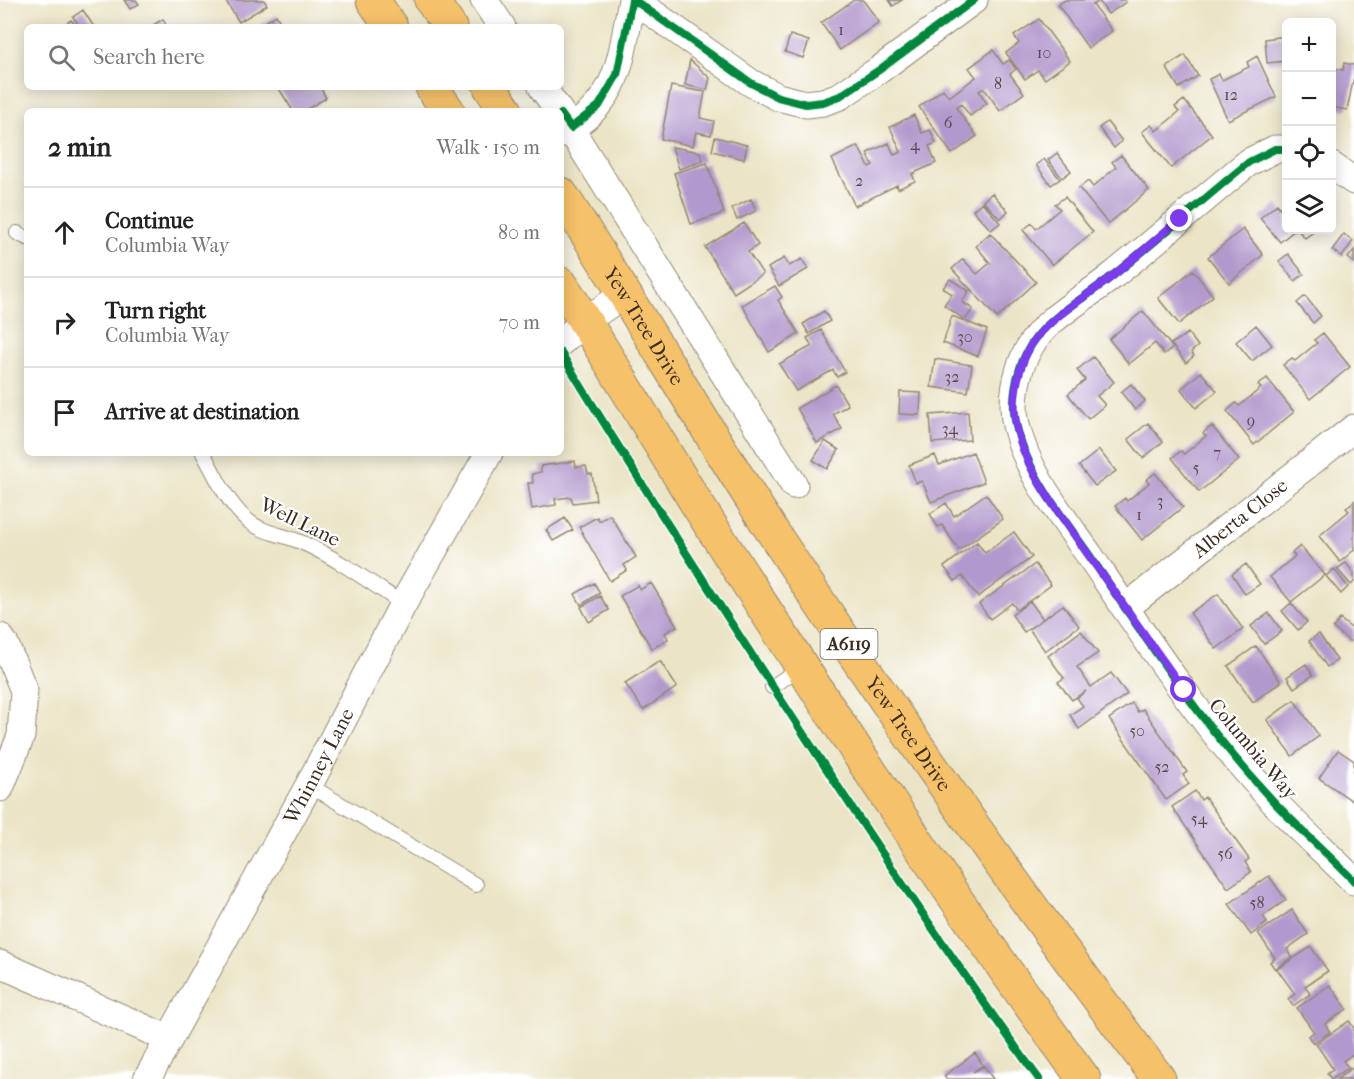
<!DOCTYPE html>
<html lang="en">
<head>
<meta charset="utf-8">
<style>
  :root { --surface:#fff; --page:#f6f6f6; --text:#222; --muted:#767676; --line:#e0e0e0 }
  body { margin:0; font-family:"IM FELL French Canon",serif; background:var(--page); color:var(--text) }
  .controls { position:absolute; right:18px; top:18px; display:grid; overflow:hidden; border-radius:9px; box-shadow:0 3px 15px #0003 }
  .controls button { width:54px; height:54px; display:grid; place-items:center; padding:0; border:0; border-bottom:2px solid var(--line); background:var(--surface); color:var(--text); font:30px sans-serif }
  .stop { position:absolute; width:18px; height:18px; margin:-14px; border:4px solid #7c3aed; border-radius:50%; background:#fff }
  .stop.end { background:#7c3aed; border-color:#fff; box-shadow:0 2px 6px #0008 }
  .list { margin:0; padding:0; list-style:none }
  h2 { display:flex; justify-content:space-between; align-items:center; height:78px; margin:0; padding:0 24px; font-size:26px }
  h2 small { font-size:20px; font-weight:400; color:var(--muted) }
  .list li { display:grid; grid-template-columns:39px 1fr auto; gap:18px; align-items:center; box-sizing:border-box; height:90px; padding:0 24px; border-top:2px solid var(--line) }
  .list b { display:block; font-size:22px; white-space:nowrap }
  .list p { margin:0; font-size:20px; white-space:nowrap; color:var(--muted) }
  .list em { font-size:20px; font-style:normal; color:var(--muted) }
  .icon { flex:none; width:33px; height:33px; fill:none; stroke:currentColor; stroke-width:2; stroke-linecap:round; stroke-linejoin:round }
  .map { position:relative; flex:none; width:1354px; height:1079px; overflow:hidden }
  .search { position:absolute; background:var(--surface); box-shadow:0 3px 15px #0003; left:24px; top:24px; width:540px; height:66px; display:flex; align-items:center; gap:15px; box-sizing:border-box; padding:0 21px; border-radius:9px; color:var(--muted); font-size:22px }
  .panel { position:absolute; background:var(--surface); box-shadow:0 3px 15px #0003; left:24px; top:108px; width:540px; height:348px; border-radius:9px }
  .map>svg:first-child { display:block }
</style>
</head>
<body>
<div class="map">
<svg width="1354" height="1079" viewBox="0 0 1354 1079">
  <rect width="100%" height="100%" fill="#fff"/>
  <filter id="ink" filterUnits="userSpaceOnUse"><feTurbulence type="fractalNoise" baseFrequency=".0167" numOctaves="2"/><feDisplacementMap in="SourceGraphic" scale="12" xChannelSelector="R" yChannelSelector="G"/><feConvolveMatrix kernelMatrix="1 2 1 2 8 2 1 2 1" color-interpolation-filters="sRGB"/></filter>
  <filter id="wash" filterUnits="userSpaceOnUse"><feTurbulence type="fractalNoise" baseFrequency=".008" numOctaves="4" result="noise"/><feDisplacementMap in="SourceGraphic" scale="24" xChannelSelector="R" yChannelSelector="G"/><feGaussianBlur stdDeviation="1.35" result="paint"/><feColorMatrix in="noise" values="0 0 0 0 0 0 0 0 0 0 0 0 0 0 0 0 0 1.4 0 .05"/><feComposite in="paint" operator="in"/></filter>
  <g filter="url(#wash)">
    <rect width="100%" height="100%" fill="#ebe4c6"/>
    <g id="blocks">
      <path fill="#b299cd" d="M124,0H136L139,4L130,9Z
        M225,0H264L267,5L239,22Z
        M854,0H863L879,22L840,50L821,23Z
        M889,0H902L893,6Z
        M1065,0H1125L1126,2L1108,14L1099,1L1093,5L1112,31L1088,48L1058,5Z
        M83,10L94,27H80L73,17Z
        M276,15L283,27H258Z
        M163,19L167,27H150Z
        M1039,19L1070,61L1045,79L1038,70L1025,79L1006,53L1019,43L1014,36Z
        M71,20L76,27H60Z
        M790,35L809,41L803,58L785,52Z
        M1286,36V61L1267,63L1265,39Z
        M993,50L1003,64L1009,60L1016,69L1010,74L1024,93L1000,111L984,88L979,91L987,103L970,116L961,104L956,108L977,136L952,154L919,107L943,89L949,97L976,77L969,68Z
        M1185,55L1198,76L1179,88L1166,67Z
        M1257,56L1276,97L1228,120L1209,79L1219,74L1222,80L1249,67L1247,62Z
        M690,60L710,78L707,90L685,85Z
        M1344,63L1354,65V77L1347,110L1332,107V68L1343,70Z
        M671,86L705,92L700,118L714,121L711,135L696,132L693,146L661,139Z
        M278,87H320L326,98L304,111H293Z
        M1184,100L1212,135L1171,168L1142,132L1151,125L1156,131L1179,112L1175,107Z
        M914,115L922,133L930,130L936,143L929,146L936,163L912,174L915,181L898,189L897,185L855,206L832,159L858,146L869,167L873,165L867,153L889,143L894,155L901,152L890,127Z
        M1107,122L1122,141L1114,148L1099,128Z
        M715,137L747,145L744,159L712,151Z
        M672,147L700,152L703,161L679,169Z
        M1057,153L1071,171L1062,178L1048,160Z
        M1121,155L1149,190L1108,224L1079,188L1088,181L1093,187L1116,167L1112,162Z
        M1044,159L1060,179L1051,185L1036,165Z
        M707,163L724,213L691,224L674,173Z
        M992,193L1008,211L1000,219L983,201Z
        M1065,197L1093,232L1052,265L1023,230L1032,223L1036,229L1060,209L1055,204Z
        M751,199L756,211L737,220L732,208Z
        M982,202L1000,223L991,230L973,210Z
        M1277,204L1284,214L1286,212V230H1295L1280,242L1260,218Z
        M744,223L758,245L748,252L763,274L734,293L705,247Z
        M1243,229L1263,255L1229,283L1208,257Z
        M1298,230H1316L1305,238Z
        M990,233L1036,282L997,318L952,269L963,259L977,274L990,263L976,246Z
        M1344,234L1353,241L1342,257L1332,250Z
        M1354,250V263L1348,258Z
        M1288,254L1304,274L1295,281L1279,261Z
        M784,258L789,266L802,259L808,269L779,286L768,268Z
        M1193,270L1213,296L1179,324L1158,298Z
        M950,279L969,291L962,302L973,309L965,320L944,305L952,294L943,288Z
        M775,286L782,297L778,300L799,334L769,352L742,305Z
        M1305,296L1321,316L1313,323L1297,303Z
        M824,311L830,321L809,334L803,324Z
        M1143,311L1173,348L1164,354L1155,343L1129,364L1109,339Z
        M952,316L987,330L978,356L943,343Z
        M1256,325L1272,345L1252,361L1236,342Z
        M821,330L845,372L837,377L833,370L796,391L779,364L812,346L807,338Z
        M1188,333L1198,346L1191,352L1194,356L1186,363L1171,344Z
        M1323,333L1350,367L1310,399L1283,365L1292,358L1295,361L1317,343L1314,340Z
        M1093,357L1114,382L1097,396L1105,405L1088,419L1068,394L1085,380L1077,370Z
        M935,359L972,365L968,392L931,387Z
        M1201,372L1217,391L1196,408L1181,389Z
        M1267,378L1294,412L1254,445L1227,411L1236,403L1239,406L1261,388L1258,385Z
        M1131,384L1145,401L1135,410L1121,392Z
        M836,385L848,405L833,414L842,429L817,443L797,408Z
        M900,392L921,393L920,415L899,414Z
        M968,412L970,440L932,443L930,415Z
        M1148,423L1163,442L1143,458L1128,439Z
        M1212,426L1239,460L1199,492L1172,458L1181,451L1184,454L1206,436L1203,433Z
        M825,441L839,450L827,469L813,460Z
        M1099,450L1116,471L1095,486L1079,466Z
        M973,452L984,482L931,502L922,481L916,483L909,465L935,455L939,465Z
        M575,461L576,467L586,466L588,474H592L596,500L573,503L571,497L555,499L556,505L532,509L528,483H533L532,474L541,472V466Z
        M1155,473L1183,507L1142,540L1115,506L1125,498L1127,501L1149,483L1146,480Z
        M986,494L1003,519L959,550L942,525L938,527L930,514L946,503L954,516Z
        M1354,501V550L1340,562L1319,536L1349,511L1346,508Z
        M610,515L636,557L624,565L627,570L610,581L579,527L597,517L599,521Z
        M565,518L573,530L553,541L546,530Z
        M1014,532L1032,557L978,597L962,576L955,581L944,567L977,542L985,553Z
        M1300,546L1325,575L1291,602L1270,577L1295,556L1292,553Z
        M1346,563L1354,573V582L1351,585L1337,569Z
        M1035,564L1051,585L1017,610L1012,603L990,619L979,604Z
        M1246,564L1260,584L1245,594L1232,574Z
        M1334,569L1348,587L1341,594L1326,576Z
        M594,583L600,593L581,605L575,594Z
        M651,583L677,626L665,633L668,639L652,649L620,596L638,585L640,590Z
        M1218,594L1243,629L1216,649L1190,613Z
        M600,596L609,610L589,622L581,607Z
        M1030,601L1043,619L1024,632L1012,615Z
        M1291,603L1307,622L1298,630L1282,611Z
        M1063,605L1079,626L1045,651L1029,629Z
        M1269,613L1282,631L1264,644L1251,626Z
        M1340,619L1354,630V637L1350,642L1333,628Z
        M1081,631L1098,653L1077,667L1091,687L1111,673L1127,694L1079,729L1070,715L1083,706L1077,698L1086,691L1072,700L1058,682L1064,678L1048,656Z
        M1319,634L1337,660L1327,667L1309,641Z
        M1256,646L1281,682L1253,702L1228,666Z
        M660,661L677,687L643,710L625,683Z
        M1306,664L1313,675L1294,688L1287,677Z
        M1294,700L1319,736L1292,756L1267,720Z
        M1132,703L1138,712L1143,709L1187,772L1183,775L1189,784L1166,800L1109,719Z
        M1338,750L1354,761V802L1319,778Z
        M1195,791L1201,800L1205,797L1249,859L1245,862L1251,872L1228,888L1172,807Z
        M1269,876L1286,900L1263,916L1267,923L1251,935L1229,904Z
        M1292,910L1308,934L1287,949L1292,957L1275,969L1270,962L1275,958L1258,933Z
        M1311,947L1328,971L1305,986L1310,994L1293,1006L1288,999L1295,994L1277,969Z
        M1330,985L1347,1009L1325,1024L1330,1032L1313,1043L1308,1036L1314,1032L1297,1008Z
        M1349,1021L1354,1028V1053L1343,1061L1349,1068L1331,1079L1327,1073L1333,1069L1316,1044Z
        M975,1053L983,1065L973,1072L984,1066L993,1079H946L944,1076Z
        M1354,1067V1079H1337Z"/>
    </g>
  </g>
  <g filter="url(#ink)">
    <use href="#blocks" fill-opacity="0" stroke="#938772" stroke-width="1.5"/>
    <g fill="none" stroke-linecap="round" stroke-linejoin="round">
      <g stroke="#938772" stroke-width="16">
        <path id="lane" d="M17,233L27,238
          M203,453C216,476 226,501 246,519C262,534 285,534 305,544C340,560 371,583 403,604
          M772,687L802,666
          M309,785L476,885"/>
      </g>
      <g stroke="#938772" stroke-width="29">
        <g id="street">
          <path d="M484,0L502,27"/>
          <path d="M634,0L751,83L778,97L806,104L823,102L840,96L879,70L974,0"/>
          <path d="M542,87L559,111"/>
          <path d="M561,114L794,485"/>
          <path d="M561,134C621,101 620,60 632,0"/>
          <path d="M1286,149H1275L1249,162C1202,200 1158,240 1111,277C1083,300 1043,319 1027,352C1016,372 1011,403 1016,425C1027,474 1062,516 1090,556C1144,636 1199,720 1264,791C1292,823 1325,851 1354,881"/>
          <path d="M1332,166L1354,181"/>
          <path d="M561,342L585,321L626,293"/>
          <path id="s1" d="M1125,608L1354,428"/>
          <path d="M0,637L5,644L24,691L21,736L0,788"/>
          <path d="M0,964L169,1039"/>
          <path id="s2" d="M147,1079L309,785L403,604L489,453"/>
        </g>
      </g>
      <g stroke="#938772" stroke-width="35">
        <g id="highway">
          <path d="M373,0L391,27"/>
          <path d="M431,0L450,27"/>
          <path d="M432,87L448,111"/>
          <path d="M490,87L506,111"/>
          <path id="s3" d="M561,194C636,308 703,426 778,540C899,724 1026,904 1159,1079"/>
          <path d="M561,284C616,368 665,456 720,540C837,722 955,905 1084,1079"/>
        </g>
      </g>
      <use href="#lane" stroke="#fff" stroke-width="14"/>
      <use href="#street" stroke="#fff" stroke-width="27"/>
      <use href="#highway" stroke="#f5c16b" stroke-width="33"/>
      <g stroke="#fff" stroke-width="11">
        <path id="cycleway" d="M634,0L751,83L778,97L806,104L823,102L840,96L879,70L974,0
          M561,114L571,128L599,106L617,75L632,0
          M1286,149H1275L1249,162C1202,200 1158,240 1111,277C1083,300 1043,319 1027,352C1016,372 1011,403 1016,425C1027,474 1062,516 1090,556C1144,636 1199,720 1264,791C1292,823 1325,851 1354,881
          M561,353C642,487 728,619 814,750C887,861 960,972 1039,1079"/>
      </g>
      <use href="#cycleway" stroke="#00873e" stroke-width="8"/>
    </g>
  </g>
  <g fill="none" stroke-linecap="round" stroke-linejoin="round" filter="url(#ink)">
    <path stroke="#7c3aed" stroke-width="8" d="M1180,219C1157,238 1134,259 1110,278C1086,297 1056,313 1036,338C1019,359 1011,398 1016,424C1024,468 1054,505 1078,540C1113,590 1148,640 1184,690"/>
  </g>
  <g text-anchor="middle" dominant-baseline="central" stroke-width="4.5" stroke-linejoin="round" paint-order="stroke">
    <g font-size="16" fill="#59464a">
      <text x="841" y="29">1</text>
      <text x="1044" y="52">10</text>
      <text x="998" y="83">8</text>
      <text x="1231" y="94">12</text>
      <text x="948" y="122">6</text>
      <text x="915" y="144">4</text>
      <text x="859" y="180">2</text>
      <text x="965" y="336">30</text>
      <text x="952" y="376">32</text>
      <text x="1251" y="420">9</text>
      <text x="950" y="428">34</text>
      <text x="1217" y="452">7</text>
      <text x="1196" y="467">5</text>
      <text x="1160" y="500">3</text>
      <text x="1139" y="514">1</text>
      <text x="1137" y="730">50</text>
      <text x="1162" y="766">52</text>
      <text x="1199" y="818">54</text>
      <text x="1225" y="853">56</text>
      <text x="1257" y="902">58</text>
    </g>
    <rect fill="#fff" stroke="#766a62" stroke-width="1.5" x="820.5" y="629" width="57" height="30" rx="4.5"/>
    <g font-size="18" font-weight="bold" fill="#3b2a1e">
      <text x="849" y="644">A6119</text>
    </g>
    <g font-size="20" fill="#3b2a1e" stroke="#fff">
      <text stroke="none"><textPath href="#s3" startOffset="156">Yew Tree Drive</textPath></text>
      <text stroke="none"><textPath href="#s1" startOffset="146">Alberta Close</textPath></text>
      <text transform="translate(300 522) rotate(26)">Well Lane</text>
      <text stroke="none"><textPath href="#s3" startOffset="642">Yew Tree Drive</textPath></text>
      <text transform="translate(1253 749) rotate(50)">Columbia Way</text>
      <text stroke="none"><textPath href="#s2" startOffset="357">Whinney Lane</textPath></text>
    </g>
  </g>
</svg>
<div class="controls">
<button>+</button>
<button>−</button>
<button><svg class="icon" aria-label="locate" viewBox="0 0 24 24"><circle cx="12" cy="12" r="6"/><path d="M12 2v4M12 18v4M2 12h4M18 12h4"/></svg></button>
<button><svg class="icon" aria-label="layers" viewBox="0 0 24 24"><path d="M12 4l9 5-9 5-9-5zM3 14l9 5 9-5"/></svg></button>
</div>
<div class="stop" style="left:1184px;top:690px"></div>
<div class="stop end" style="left:1180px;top:219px"></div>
<div class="search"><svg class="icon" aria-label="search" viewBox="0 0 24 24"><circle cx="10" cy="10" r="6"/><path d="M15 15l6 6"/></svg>Search here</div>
<section class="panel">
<h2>2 min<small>Walk · 150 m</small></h2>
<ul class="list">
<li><svg class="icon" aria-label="ahead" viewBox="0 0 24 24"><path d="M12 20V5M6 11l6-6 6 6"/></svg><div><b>Continue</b><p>Columbia Way</p></div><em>80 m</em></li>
<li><svg class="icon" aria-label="right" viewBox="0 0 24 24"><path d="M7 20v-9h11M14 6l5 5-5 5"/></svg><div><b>Turn right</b><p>Columbia Way</p></div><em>70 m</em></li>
<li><svg class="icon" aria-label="arrive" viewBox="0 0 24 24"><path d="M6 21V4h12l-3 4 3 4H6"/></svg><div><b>Arrive at destination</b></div></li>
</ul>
</section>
</div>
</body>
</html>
